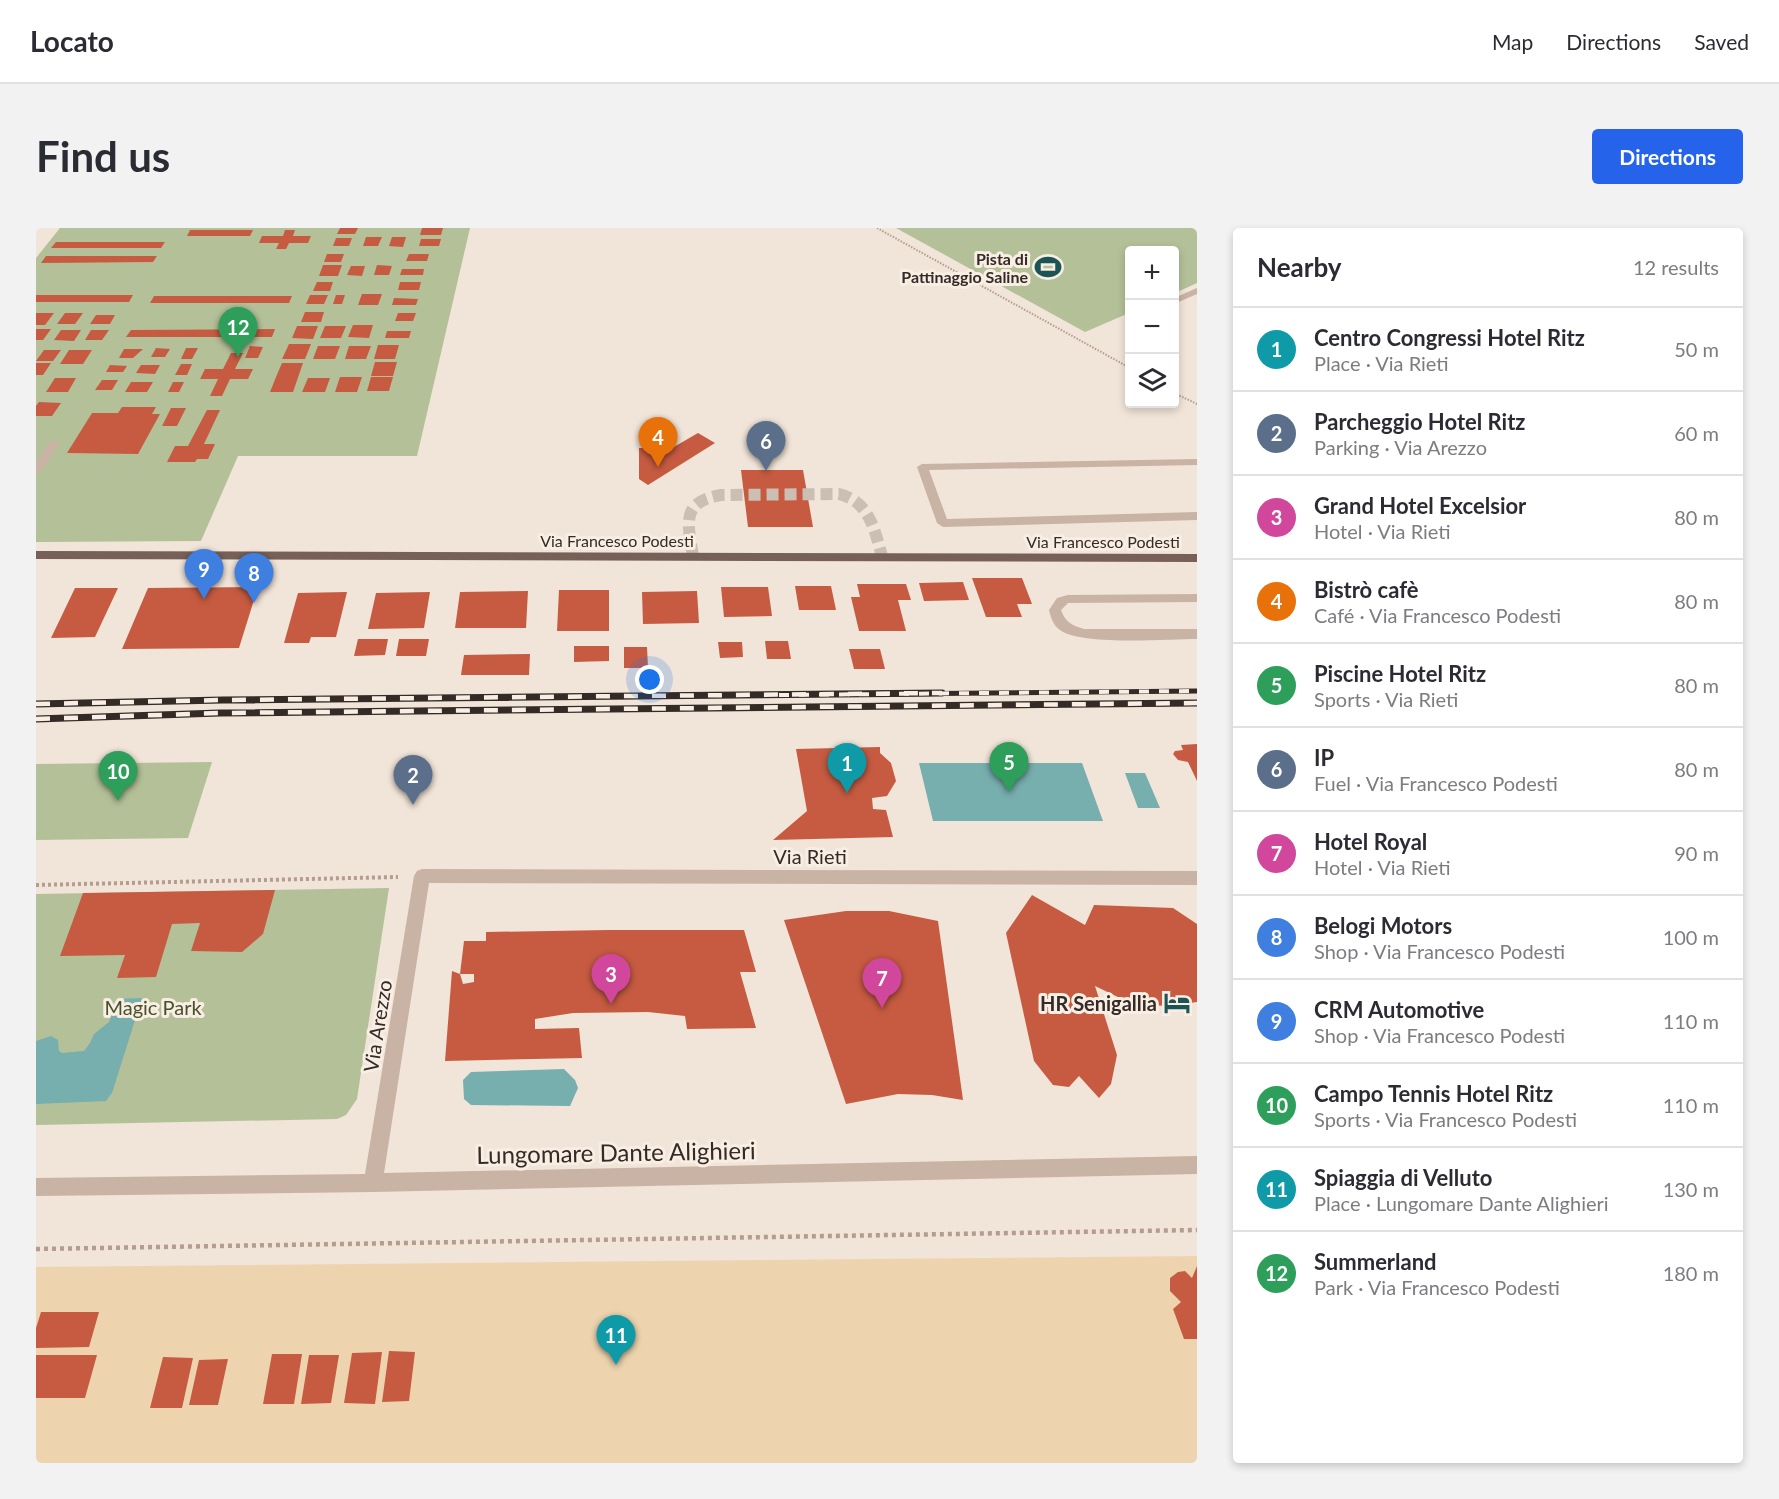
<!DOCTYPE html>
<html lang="en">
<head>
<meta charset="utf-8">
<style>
  :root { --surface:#fff; --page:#f2f2f3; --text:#2b2b33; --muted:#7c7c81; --line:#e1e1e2; --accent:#2563eb }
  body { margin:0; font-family:Lato,sans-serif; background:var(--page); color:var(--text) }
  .controls { position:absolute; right:18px; top:18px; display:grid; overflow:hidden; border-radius:6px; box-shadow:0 3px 9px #0003 }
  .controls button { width:54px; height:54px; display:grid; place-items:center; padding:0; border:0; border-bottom:2px solid var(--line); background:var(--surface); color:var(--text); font:30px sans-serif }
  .you { position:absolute; left:614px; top:452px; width:21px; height:21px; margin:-15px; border:4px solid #fff; border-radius:50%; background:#1a73e8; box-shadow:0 0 0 9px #1a73e833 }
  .badge { display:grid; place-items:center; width:39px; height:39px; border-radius:50%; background:var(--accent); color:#fff; font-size:20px; font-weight:700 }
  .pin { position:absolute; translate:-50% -50px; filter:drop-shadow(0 2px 3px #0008) }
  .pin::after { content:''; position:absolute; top:32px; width:21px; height:18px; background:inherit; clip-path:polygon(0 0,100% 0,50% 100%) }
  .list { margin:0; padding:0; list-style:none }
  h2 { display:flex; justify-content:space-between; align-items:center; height:78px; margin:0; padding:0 24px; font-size:26px }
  h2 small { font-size:20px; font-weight:400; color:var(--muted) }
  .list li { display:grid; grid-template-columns:39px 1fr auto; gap:18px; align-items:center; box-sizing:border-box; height:84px; padding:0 24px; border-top:2px solid var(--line) }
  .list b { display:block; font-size:22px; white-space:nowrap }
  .list p { margin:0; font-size:20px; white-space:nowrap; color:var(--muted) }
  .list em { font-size:20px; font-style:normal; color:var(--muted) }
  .icon { flex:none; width:33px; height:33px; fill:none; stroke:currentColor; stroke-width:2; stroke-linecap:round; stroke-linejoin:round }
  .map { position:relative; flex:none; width:1161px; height:1235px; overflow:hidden; border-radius:6px }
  header { display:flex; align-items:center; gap:36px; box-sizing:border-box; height:84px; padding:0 30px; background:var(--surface); border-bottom:2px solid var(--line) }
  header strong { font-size:28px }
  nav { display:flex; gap:33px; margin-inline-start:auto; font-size:21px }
  .intro { display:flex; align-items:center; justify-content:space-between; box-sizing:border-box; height:144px; padding:0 36px }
  h1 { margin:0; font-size:42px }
  .button { padding:15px 27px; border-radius:6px; background:var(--accent); color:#fff; font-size:21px; font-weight:700 }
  main { display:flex; gap:36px; padding:0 36px }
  aside { flex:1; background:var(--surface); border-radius:6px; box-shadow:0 3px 9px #0003 }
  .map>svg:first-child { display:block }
</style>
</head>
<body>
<header>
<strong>Locato</strong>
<nav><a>Map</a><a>Directions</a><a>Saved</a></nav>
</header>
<div class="intro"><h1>Find us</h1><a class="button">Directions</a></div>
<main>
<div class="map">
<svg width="1161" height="1235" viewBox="0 0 1161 1235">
  <rect width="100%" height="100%" fill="#f1e4d8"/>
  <path fill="#b4c098" d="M24,0H434L381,228H202L165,313L0,314V30Z
    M860,0H1161V55L1139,65L1138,22H1094L1093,85L1049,104Z
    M176,534L152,610L0,612V536Z
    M353,660L321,871L310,887L301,891L0,897V666Z"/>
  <path fill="#edd4ae" d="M1161,1028V1235H0V1039Z"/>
  <path fill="#77aeae" d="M883,535H1046L1067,593H897Z
    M1089,545H1109L1124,580H1102Z
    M106,770L76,865L70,873L0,876V813L15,808L22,812L23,823L26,825L48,823L54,815L58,806L73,794L82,771Z
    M528,841L539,852L542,860L534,878L435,877L428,871L427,852L435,844Z"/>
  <path fill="#c65b41" d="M304,0H322L319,6H301Z
    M386,0H407L405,7H384Z
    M154,2H217L214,8H151Z
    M249,2H259L257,8H275L272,15H253L250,21H240L243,15H223L226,8H247Z
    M330,9H346L342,18H327Z
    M356,9H370L367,19L353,18Z
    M300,10H316L313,18H297Z
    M385,11H405L403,18H383Z
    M20,14H129L125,20H15Z
    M291,26H308L305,34H288Z
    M373,26H393L391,33H370Z
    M10,28H121L117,34L5,35Z
    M287,37H306L302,48H283Z
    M341,37L356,38L353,47H338Z
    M315,38H329L326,48L311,47Z
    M366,41H388L387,47H364Z
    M281,54H297L294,63H277Z
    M364,54H385L383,62H362Z
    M326,66H346L342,77H322Z
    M0,67H97L93,74H0Z
    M274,67H292L288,76H270Z
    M300,67H309L306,76H297Z
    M118,68H256L253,75H114Z
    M358,70L382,71L380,77H356Z
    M269,84H288L285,94H265Z
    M0,85H18L9,97H0Z
    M29,85H47L39,96H21Z
    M362,85H380L377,93H359Z
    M60,87H79L74,96H54Z
    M317,97H337L333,110L312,109Z
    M261,98H282L277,111L256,110Z
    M289,98H310L305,110H284Z
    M0,101H15L7,112H0Z
    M239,101L236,109H90L95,102Z
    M25,102H45L38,113L18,112Z
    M55,102H73L66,112H49Z
    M351,103H375L373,110H349Z
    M253,116H275L269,131H246Z
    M342,117H363L359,131H338Z
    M214,118L227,119L222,130H209Z
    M282,118H304L299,131H277Z
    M313,118H335L330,131H309Z
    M120,120L134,121L129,129H115Z
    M150,120H162L156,131H145Z
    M88,121H107L97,130H83Z
    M8,122H25L17,133H0Z
    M33,122H56L47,136H24Z
    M195,125H207L199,141H217L212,151H194L186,168H174L182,151H164L169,141H187Z
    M339,134H361L357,148H335Z
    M0,135H15L7,147H0Z
    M246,135H267L257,164H234L240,149L257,150L240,149Z
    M145,136H156L151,147H139Z
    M74,137L91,138L87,144H70Z
    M105,137H124L119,146L100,145Z
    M304,149H326L321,164H299Z
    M335,149H357L353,163H331Z
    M19,150H40L32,164H10Z
    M272,150H294L289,164H266Z
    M66,152H82L76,162H59Z
    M95,154H117L111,164H89Z
    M137,154H148L143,164H132Z
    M3,174L25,175L16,188H0V178Z
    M86,179H120L116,186H124L102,226L31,225L56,185H82Z
    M135,180H150L141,198H126Z
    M171,182H184L168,216H179L172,231H161L159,234H131L139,218H152Z
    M662,205L679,215L612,257L603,251V220H613L624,227Z
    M705,242H767L777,299H712Z
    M936,350H986L996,376H981L986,389H950Z
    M927,354L933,372L888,373L883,355Z
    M821,356H870L875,372H862L870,403H823L815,369H824Z
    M759,358H795L800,382H763Z
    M222,359L203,420L86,421L112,360Z
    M685,359H732L736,388L688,389Z
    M39,360H82L59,409L15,410Z
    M523,362H573V403H521Z
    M492,363L490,400H419L424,364Z
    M661,363L663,395L607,396L606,364Z
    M311,364L300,409H275L273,415H248L262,365Z
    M394,364L388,400L332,401L340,365Z
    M322,411H352L349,427L318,428Z
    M363,411H393L390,428H360Z
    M729,413H752L755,431H731Z
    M682,414H706L707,429L684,430Z
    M538,418H573V433L538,434Z
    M588,419H611L612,440H588Z
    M813,421H844L849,441H818Z
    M494,426L493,447H425L428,427Z
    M1161,516V553L1152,534L1142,532L1137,526L1139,523L1147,522L1145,517Z
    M844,519V525L855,535L860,553L851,568L836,570L837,581L850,582L857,609L737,612L771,583L760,521Z
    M239,662L227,706L206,724L155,723L164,695L136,696L120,749L81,750L89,727L24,728L47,665Z
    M996,667L1049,697L1058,677L1137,680L1161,696V774L1132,778L1113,777L1084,770L1059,758L1081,827L1075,856L1063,870L1043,848L1033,859L1017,857L998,833L970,705Z
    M810,683H853L902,693L927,872L896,867L862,866L810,876L748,692Z
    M573,702H708L720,744H704L720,800L651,801L649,788L612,784L537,785L499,791V801L543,800L546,830L409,833L416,743L424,746L427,756L438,754V746H424L428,713H450V704Z
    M1161,1038V1111H1148L1137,1081L1145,1074L1134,1063V1050L1142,1044L1149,1043L1156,1050Z
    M5,1084H63L53,1119L0,1120V1100Z
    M353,1123L379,1124L373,1173L346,1174Z
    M346,1124L339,1176L308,1175L316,1125Z
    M236,1126H266L258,1176H227Z
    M0,1127H61L49,1170H0Z
    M273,1127H303L295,1175L265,1176Z
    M127,1129L157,1130L146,1180H114Z
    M192,1131L182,1177H153L163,1132Z"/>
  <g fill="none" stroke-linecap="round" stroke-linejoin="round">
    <path stroke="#cbbfb4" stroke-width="12" stroke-dasharray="12 6" stroke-linecap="butt" d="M657,328C652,295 644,274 685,267L803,266C834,274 838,301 846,328"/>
    <path stroke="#b49d8e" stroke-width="2" stroke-dasharray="1.5 1.5" stroke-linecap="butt" d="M841,0L1094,140
      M1138,165L1161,176"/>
    <path stroke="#b49d8e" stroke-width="4" stroke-dasharray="3 3" stroke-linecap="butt" d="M0,657L362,649"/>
    <path stroke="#b49d8e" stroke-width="4.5" stroke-dasharray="4 4" stroke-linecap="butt" d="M0,1021L1161,1002"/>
    <path fill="#c9b3a4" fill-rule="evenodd" d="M1161,60V66L1138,76V70Z
      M19,212L24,215L4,244L0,245V234L15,213Z
      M1161,231V237L893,242L911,291L1161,284V292L907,299L901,295L881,239L886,236Z
      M1161,366V374L1032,375L1025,382C1030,395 1036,397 1048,401H1161V411C1131,411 1046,418 1024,402C1017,397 1015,390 1013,382L1021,370L1032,367Z
      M386,641L1161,643V657L393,655L348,945L1161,928V946L337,964L0,968V950L329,946L378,648L381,643Z"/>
    <path fill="#766057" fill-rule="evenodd" d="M0,323L1161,326V334L0,331Z"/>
    <g stroke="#342a26" stroke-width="5">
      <path id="rail-far1" d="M743,467L1161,463"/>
    </g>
    <g stroke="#342a26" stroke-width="7">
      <path id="rail" d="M0,476L187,472L906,465
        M0,491L184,485L1161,475"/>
    </g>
    <use href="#rail-far1" stroke="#f9eee4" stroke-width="4" stroke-dasharray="10" stroke-linecap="butt"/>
    <use href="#rail" stroke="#f9eee4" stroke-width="4.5" stroke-dasharray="14" stroke-linecap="butt"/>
  </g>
  <defs>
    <g id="stadium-bare" transform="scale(2.07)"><path d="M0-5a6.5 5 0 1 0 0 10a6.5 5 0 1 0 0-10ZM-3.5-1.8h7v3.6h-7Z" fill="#1c5455" stroke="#f9eee4" stroke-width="2.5" paint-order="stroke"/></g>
    <g id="hotel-bare" transform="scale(2.07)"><path d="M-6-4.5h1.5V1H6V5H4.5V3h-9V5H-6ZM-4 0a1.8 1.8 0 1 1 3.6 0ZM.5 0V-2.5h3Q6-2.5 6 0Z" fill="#1c5455" stroke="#f9eee4" stroke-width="2.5" paint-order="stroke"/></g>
  </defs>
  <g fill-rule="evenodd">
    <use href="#stadium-bare" x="1012" y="39"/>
    <use href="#hotel-bare" x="1141" y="775"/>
  </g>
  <g text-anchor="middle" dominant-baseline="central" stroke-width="6" stroke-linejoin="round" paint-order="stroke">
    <g font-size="16" font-weight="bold" fill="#342a26" stroke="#f9eee4" text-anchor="end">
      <text x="992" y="30">Pista di<tspan x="992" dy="18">Pattinaggio Saline</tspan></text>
    </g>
    <g font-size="16" fill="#342a26" stroke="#f9eee4">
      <text x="581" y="312">Via Francesco Podesti</text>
      <text x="1067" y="313">Via Francesco Podesti</text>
    </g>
    <g font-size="20" fill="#342a26" stroke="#f9eee4">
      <text x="774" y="628">Via Rieti</text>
      <text transform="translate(341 798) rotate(-81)">Via Arezzo</text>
    </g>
    <g font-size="20" font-weight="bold" fill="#342a26" stroke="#f9eee4" text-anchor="end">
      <text x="1121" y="775">HR Senigallia</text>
    </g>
    <g font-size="20" fill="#45522a" stroke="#f9eee4">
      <text x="117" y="779">Magic Park</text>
    </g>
    <g font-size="24" fill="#342a26" stroke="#f9eee4">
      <text transform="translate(580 924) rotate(-1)">Lungomare Dante Alighieri</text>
    </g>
  </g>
</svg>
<div class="controls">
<button>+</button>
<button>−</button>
<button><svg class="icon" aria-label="layers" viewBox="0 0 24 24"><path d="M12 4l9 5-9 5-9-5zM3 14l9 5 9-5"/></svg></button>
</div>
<div class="you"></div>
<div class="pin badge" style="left:811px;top:565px;background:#0f9aa8">1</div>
<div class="pin badge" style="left:377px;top:577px;background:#5c6f8a">2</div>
<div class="pin badge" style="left:575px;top:776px;background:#d1479c">3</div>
<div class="pin badge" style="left:622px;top:239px;background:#e8710a">4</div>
<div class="pin badge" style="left:973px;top:564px;background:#2e9e5b">5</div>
<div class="pin badge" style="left:730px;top:243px;background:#5c6f8a">6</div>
<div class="pin badge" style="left:846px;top:780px;background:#d1479c">7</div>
<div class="pin badge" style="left:218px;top:375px;background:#3f7fe0">8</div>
<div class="pin badge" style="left:168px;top:371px;background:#3f7fe0">9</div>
<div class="pin badge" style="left:82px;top:573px;background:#2e9e5b">10</div>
<div class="pin badge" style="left:580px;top:1137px;background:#0f9aa8">11</div>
<div class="pin badge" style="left:202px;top:129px;background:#2e9e5b">12</div>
</div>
<aside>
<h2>Nearby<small>12 results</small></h2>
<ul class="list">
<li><span class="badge" style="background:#0f9aa8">1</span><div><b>Centro Congressi Hotel Ritz</b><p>Place · Via Rieti</p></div><em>50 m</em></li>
<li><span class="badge" style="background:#5c6f8a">2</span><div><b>Parcheggio Hotel Ritz</b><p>Parking · Via Arezzo</p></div><em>60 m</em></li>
<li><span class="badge" style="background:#d1479c">3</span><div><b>Grand Hotel Excelsior</b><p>Hotel · Via Rieti</p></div><em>80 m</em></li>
<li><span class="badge" style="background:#e8710a">4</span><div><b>Bistrò cafè</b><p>Café · Via Francesco Podesti</p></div><em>80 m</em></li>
<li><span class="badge" style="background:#2e9e5b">5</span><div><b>Piscine Hotel Ritz</b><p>Sports · Via Rieti</p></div><em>80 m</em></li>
<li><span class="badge" style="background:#5c6f8a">6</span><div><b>IP</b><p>Fuel · Via Francesco Podesti</p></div><em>80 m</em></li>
<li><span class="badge" style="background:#d1479c">7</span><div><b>Hotel Royal</b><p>Hotel · Via Rieti</p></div><em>90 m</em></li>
<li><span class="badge" style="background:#3f7fe0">8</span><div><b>Belogi Motors</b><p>Shop · Via Francesco Podesti</p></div><em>100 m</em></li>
<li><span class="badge" style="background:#3f7fe0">9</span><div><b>CRM Automotive</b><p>Shop · Via Francesco Podesti</p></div><em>110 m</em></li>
<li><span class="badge" style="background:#2e9e5b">10</span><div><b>Campo Tennis Hotel Ritz</b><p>Sports · Via Francesco Podesti</p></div><em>110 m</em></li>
<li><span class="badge" style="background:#0f9aa8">11</span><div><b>Spiaggia di Velluto</b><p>Place · Lungomare Dante Alighieri</p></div><em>130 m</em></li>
<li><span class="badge" style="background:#2e9e5b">12</span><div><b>Summerland</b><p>Park · Via Francesco Podesti</p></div><em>180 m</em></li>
</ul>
</aside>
</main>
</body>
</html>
